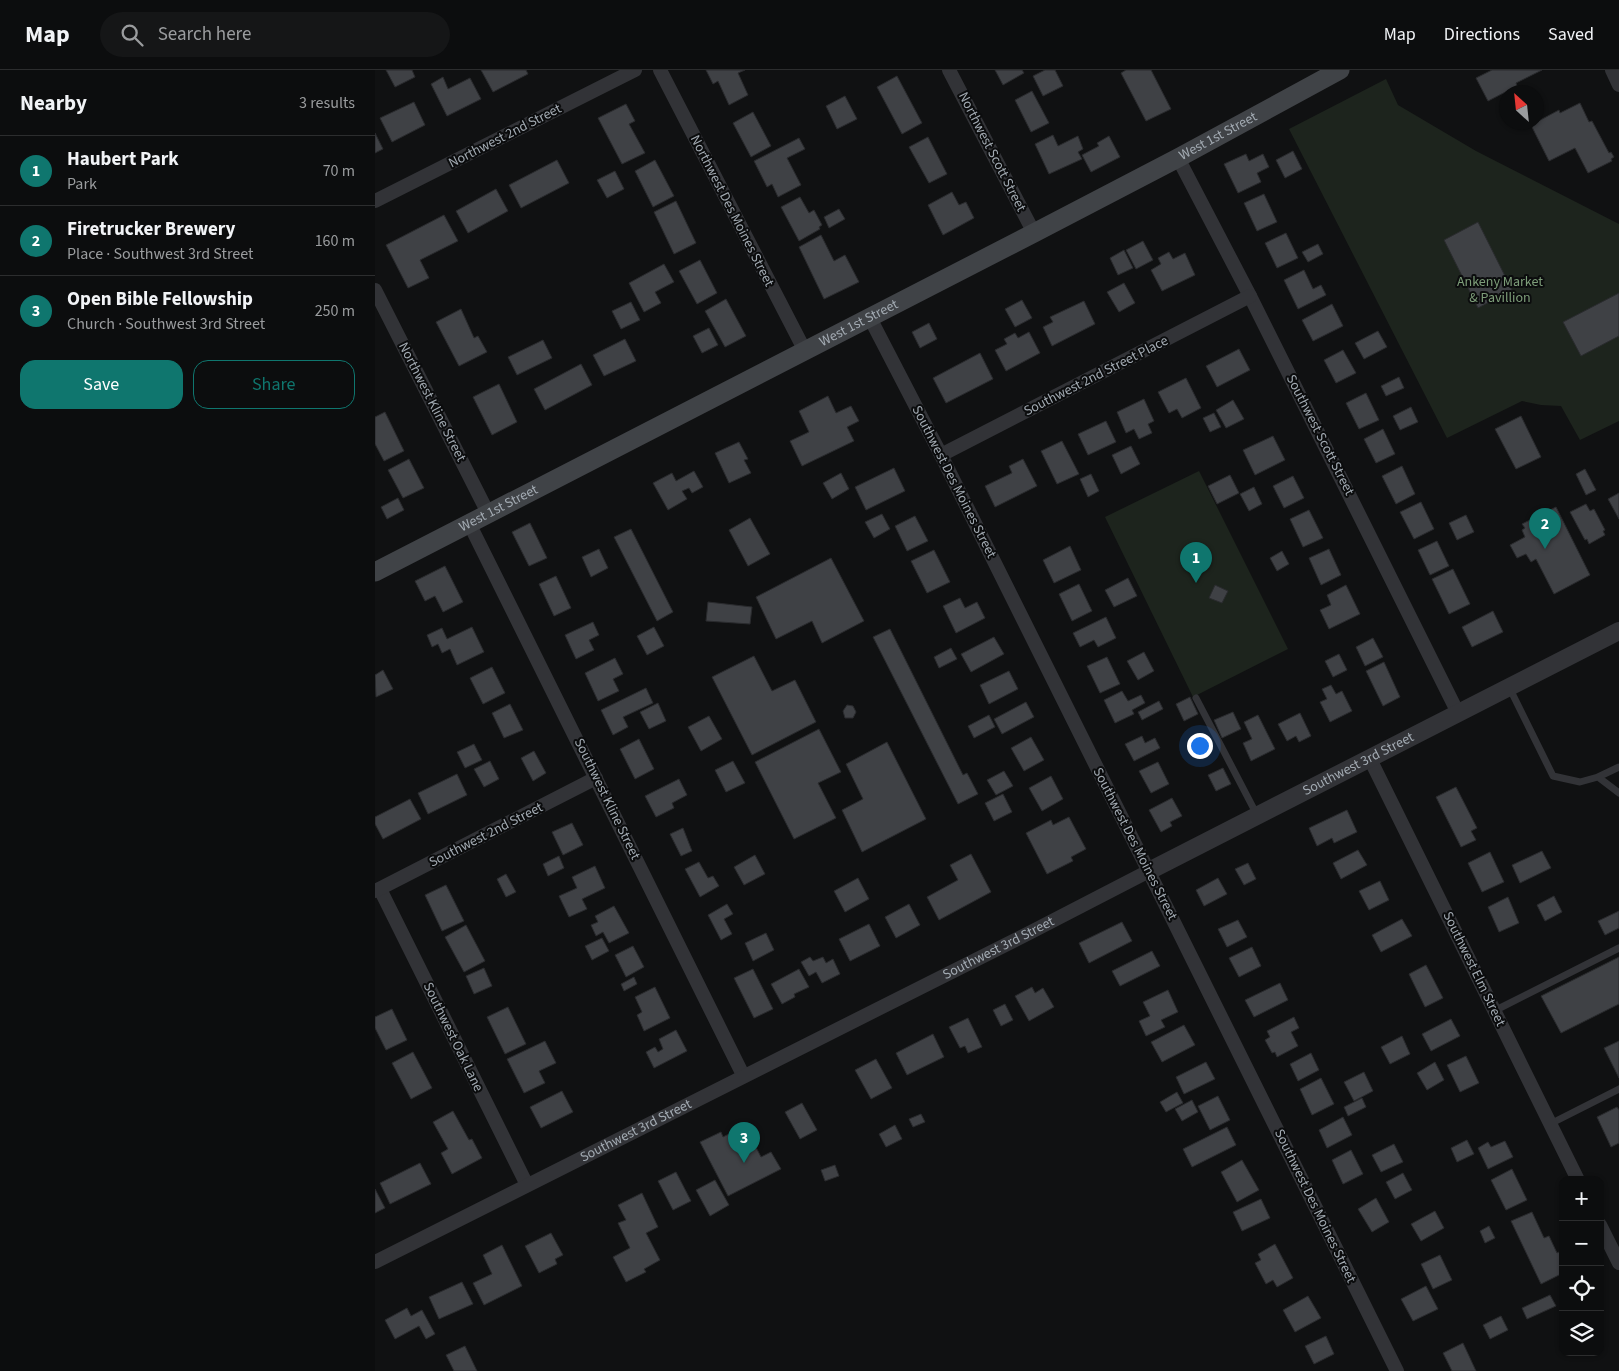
<!DOCTYPE html>
<html lang="en">
<head>
<meta charset="utf-8">
<style>
  :root { --surface:#0c0d0e; --page:#151617; --text:#f1f3f6; --muted:#9a9c9e; --line:#2c2d2e; --accent:#0f766e }
  body { margin:0; font-family:"Source Sans 3",sans-serif; background:var(--page); color:var(--text) }
  .controls { position:absolute; right:15px; bottom:15px; display:grid; overflow:hidden; border-radius:10px; box-shadow:0 1px 4px #0004 }
  .controls button { width:45px; height:45px; display:grid; place-items:center; padding:0; border:0; border-bottom:1px solid var(--line); background:var(--surface); color:var(--text); font:25px sans-serif }
  .compass { position:absolute; left:1124px; top:15px; width:45px; height:45px; border-radius:50%; background:var(--surface); box-shadow:0 1px 4px #0004; rotate:333deg }
  .you { position:absolute; left:824px; top:675px; width:18px; height:18px; margin:-12px; border:4px solid #fff; border-radius:50%; background:#1a73e8; box-shadow:0 0 0 8px #1a73e833 }
  .badge { display:grid; place-items:center; width:32px; height:32px; border-radius:50%; background:var(--accent); color:#fff; font-size:16px; font-weight:700 }
  .pin { position:absolute; translate:-50% -41px; filter:drop-shadow(0 1px 2px #0008) }
  .pin::after { content:''; position:absolute; top:26px; width:18px; height:15px; background:inherit; clip-path:polygon(0 0,100% 0,50% 100%) }
  .list { margin:0; padding:0; list-style:none }
  h2 { display:flex; justify-content:space-between; align-items:center; height:65px; margin:0; padding:0 20px; font-size:21px }
  h2 small { font-size:16px; font-weight:400; color:var(--muted) }
  .list li { display:grid; grid-template-columns:32px 1fr auto; gap:15px; align-items:center; box-sizing:border-box; height:70px; padding:0 20px; border-top:1px solid var(--line) }
  .list b { display:block; font-size:19px; white-space:nowrap }
  .list p { margin:0; font-size:16px; white-space:nowrap; color:var(--muted) }
  .list em { font-size:16px; font-style:normal; color:var(--muted) }
  .actions { display:flex; gap:10px; padding:15px 20px }
  .actions a { flex:1; padding:11px 0; border:1px solid var(--accent); border-radius:15px; text-align:center; font-size:18px; color:var(--accent) }
  .actions .main { background:var(--accent); color:#fff }
  .icon { flex:none; width:28px; height:28px; fill:none; stroke:currentColor; stroke-width:2; stroke-linecap:round; stroke-linejoin:round }
  .map { position:relative; flex:none; width:1244px; height:1301px; overflow:hidden }
  header { display:flex; align-items:center; gap:30px; box-sizing:border-box; height:70px; padding:0 25px; background:var(--surface); border-bottom:1px solid var(--line) }
  header strong { font-size:24px }
  nav { display:flex; gap:28px; margin-inline-start:auto; font-size:18px }
  .search { width:350px; height:45px; background:var(--page); display:flex; align-items:center; gap:12px; box-sizing:border-box; padding:0 18px; border-radius:28px; color:var(--muted); font-size:19px }
  main { display:flex }
  aside { flex:1; background:var(--surface) }
  .map>svg:first-child { display:block }
</style>
</head>
<body>
<header>
<strong>Map</strong>
<div class="search"><svg class="icon" aria-label="search" viewBox="0 0 24 24"><circle cx="10" cy="10" r="6"/><path d="M15 15l6 6"/></svg>Search here</div>
<nav><a>Map</a><a>Directions</a><a>Saved</a></nav>
</header>
<main>
<aside>
<h2>Nearby<small>3 results</small></h2>
<ul class="list">
<li><span class="badge">1</span><div><b>Haubert Park</b><p>Park</p></div><em>70 m</em></li>
<li><span class="badge">2</span><div><b>Firetrucker Brewery</b><p>Place · Southwest 3rd Street</p></div><em>160 m</em></li>
<li><span class="badge">3</span><div><b>Open Bible Fellowship</b><p>Church · Southwest 3rd Street</p></div><em>250 m</em></li>
</ul>
<div class="actions"><a class="main">Save</a><a>Share</a></div>
</aside>
<div class="map">
<svg width="1244" height="1301" viewBox="0 0 1244 1301">
  <rect width="100%" height="100%" fill="#101112"/>
  <path fill="#1d241d" d="M1011,9L1023,35L1101,81L1244,154V351L1205,370L1186,336L1166,335L1147,331L1072,368L914,59Z
    M824,401L913,579L818,627L730,447Z"/>
  <path fill="#3f4145" stroke="#2a2b2e" d="M11,0H37L40,7L20,17Z
    M106,0H151L153,4L118,22Z
    M331,0H370L363,3L373,25L354,35L343,11L338,14Z
    M620,0H647L649,3L628,15Z
    M670,0H680L688,16L668,26L658,6Z
    M751,0H776L796,39L771,51L746,3Z
    M1117,0H1167L1141,13L1142,16L1113,31L1101,8Z
    M522,6L547,53L527,64L502,17Z
    M68,7L73,19L95,8L106,29L72,46L56,14Z
    M657,21L674,53L656,62L640,30Z
    M470,26L482,49L462,59L451,36Z
    M39,32L50,55L17,72L5,48Z
    M1205,33L1214,52L1217,51L1234,83L1236,82L1239,87L1236,89L1237,91L1213,103L1200,78L1174,91L1156,55L1184,40L1185,43Z
    M251,34L260,51L254,54L270,83L247,94L223,48Z
    M378,42L396,76L376,87L358,53Z
    M0,63L8,79L0,83Z
    M678,65L683,76L703,66L708,79L703,82L707,89L674,104L660,74Z
    M734,66L745,87L716,102L707,85L724,76L722,73Z
    M553,67L572,104L554,113L534,77Z
    M424,68L430,79L412,88L426,115L403,127L397,114L392,117L379,91Z
    M918,81L927,99L910,108L901,90Z
    M871,84L874,91L888,84L894,97L882,103L886,112L863,123L849,94Z
    M182,90L194,113L146,138L134,115Z
    M280,90L299,126L278,137L260,101Z
    M240,101L249,119L232,128L222,110Z
    M121,119L133,141L93,163L81,141Z
    M577,122L584,135L591,132L599,148L568,165L553,135Z
    M889,124L902,152L882,161L869,133Z
    M425,127L434,143L439,140L447,155L444,157L445,159L424,171L406,137Z
    M301,131L321,173L299,184L279,142Z
    M464,139L470,149L454,158L449,147Z
    M69,145L83,171L45,190L54,208L33,218L11,175Z
    M1103,152L1137,220L1103,238L1069,170Z
    M911,163L923,188L902,198L890,173Z
    M446,165L459,191L470,185L484,212L449,229L424,177Z
    M768,171L778,190L761,199L751,180Z
    M943,174L948,184L933,192L927,182Z
    M749,180L758,198L743,205L735,188Z
    M794,182L798,189L810,183L820,205L787,221L776,200L786,194L783,188Z
    M325,190L342,223L322,234L304,201Z
    M289,194L299,212L280,222L286,233L269,242L254,213Z
    M929,200L938,219L946,215L951,225L923,239L909,210Z
    M749,213L760,233L744,242L732,222Z
    M1244,223V266L1206,286L1188,252Z
    M351,229L371,266L350,277L330,241Z
    M647,230L657,248L640,257L630,239Z
    M709,231L720,254L677,276L668,257L678,252L675,247Z
    M256,232L265,250L246,259L237,241Z
    M957,234L968,256L938,271L927,250Z
    M86,239L99,268L103,266L112,282L84,296L61,252Z
    M554,253L562,269L545,278L537,262Z
    M334,258L343,275L327,283L318,266Z
    M1003,261L1012,277L989,289L980,273Z
    M654,262L665,283L631,301L620,280L632,274L629,269L640,263L643,268Z
    M250,269L261,291L229,306L218,285Z
    M168,270L177,288L142,305L133,287Z
    M864,279L875,300L842,317L831,296Z
    M968,280L981,303L961,313L949,290Z
    M605,283L618,309L571,333L558,308Z
    M206,294L217,315L170,340L159,319Z
    M1024,307L1029,318L1011,326L1006,316Z
    M811,308L826,338L807,348L802,339L794,343L783,322Z
    M124,314L142,352L117,365L98,327Z
    M991,323L1004,350L984,359L971,333Z
    M453,326L461,343L476,336L484,351L472,357L479,371L427,396L415,371L434,362L424,341Z
    M769,329L779,351L773,354L777,363L764,369L759,359L751,363L742,342Z
    M858,330L869,349L851,358L841,340Z
    M1036,337L1043,352L1025,360L1018,346Z
    M10,342L29,381L9,391L0,374V347Z
    M839,343L846,357L835,362L828,348Z
    M1146,346L1166,387L1141,399L1120,359Z
    M731,351L741,372L713,385L703,364Z
    M1008,359L1020,384L1001,393L989,369Z
    M898,366L910,390L880,405L868,380Z
    M687,371L704,404L682,414L666,381Z
    M364,372L373,389L369,390L376,403L354,413L340,383Z
    M756,376L765,394L746,404L737,385Z
    M34,389L49,418L28,428L13,400Z
    M648,389L662,416L620,437L610,416L637,403L634,396Z
    M1027,396L1040,424L1021,434L1007,406Z
    M519,398L530,421L491,440L480,417Z
    M1210,399L1221,420L1211,425L1201,404Z
    M319,401L328,417L317,423L314,418L307,421L312,429L293,440L278,413L297,403L301,411Z
    M466,403L474,419L457,429L448,413Z
    M716,404L724,421L713,427L705,409Z
    M855,405L864,423L842,434L833,416Z
    M918,406L929,428L909,438L898,416Z
    M879,417L887,434L874,441L865,424Z
    M1244,423V449L1233,429Z
    M23,428L29,440L12,449L6,437Z
    M1046,432L1059,459L1039,469L1025,442Z
    M1211,434L1215,441L1219,439L1230,460L1228,461L1230,465L1214,474L1212,469L1210,470L1195,442Z
    M1181,437L1215,505L1179,524L1161,489L1156,492L1151,484L1142,488L1135,475L1150,467L1147,460L1150,458L1147,454Z
    M934,440L948,468L928,477L915,449Z
    M507,444L515,459L499,468L490,452Z
    M1091,445L1099,462L1082,470L1074,453Z
    M540,446L553,471L532,481L520,456Z
    M375,448L395,484L373,496L354,460Z
    M155,453L172,488L154,496L137,462Z
    M256,459L298,542L282,551L239,467Z
    M1062,471L1074,496L1055,505L1043,480Z
    M695,476L706,500L679,513L668,490Z
    M224,479L233,498L216,507L207,487Z
    M954,479L966,505L946,515L934,488Z
    M559,480L575,512L552,523L536,491Z
    M907,481L914,494L902,501L895,488Z
    M456,488L489,551L447,573L437,551L401,569L381,527Z
    M70,496L88,532L68,542L60,526L50,531L40,511Z
    M1078,499L1095,534L1074,544L1057,509Z
    M181,506L196,538L179,546L164,514Z
    M753,508L762,526L739,537L730,520Z
    M704,514L717,541L697,551L684,524Z
    M840,515L853,521L847,533L834,528Z
    M971,515L985,544L954,559L945,540L956,535L952,525Z
    M585,528L590,538L602,532L610,548L581,563L568,536Z
    M333,532L377,537L375,554L331,551Z
    M1118,541L1128,562L1097,577L1087,557Z
    M731,547L741,568L723,577L719,570L705,577L698,563Z
    M218,552L224,565L214,570L219,580L201,589L190,565Z
    M97,557L109,582L82,595L75,579L67,583L63,574L57,577L52,565L67,558L72,569Z
    M279,557L289,576L272,585L262,566Z
    M515,559L588,705L592,703L603,724L583,734L498,567Z
    M619,567L629,584L596,602L586,584Z
    M998,568L1008,587L990,596L981,577Z
    M576,578L582,589L564,598L559,587Z
    M769,582L779,601L763,610L752,591Z
    M964,584L972,600L958,607L950,591Z
    M379,586L397,621L420,610L441,652L377,685L337,607Z
    M732,587L745,614L725,623L712,596Z
    M240,588L248,604L238,609L244,621L223,631L210,603Z
    M1009,592L1025,627L1008,636L991,601Z
    M117,597L130,623L108,634L95,608Z
    M8,600L18,619L1,627L0,605Z
    M634,601L643,619L614,634L605,615Z
    M956,615L961,624L967,621L977,641L955,652L945,632L952,629L947,619Z
    M271,618L278,633L248,647L253,657L238,665L226,640Z
    M747,621L753,631L766,625L770,633L757,640L759,644L740,653L729,630Z
    M815,627L823,644L809,651L801,634Z
    M784,631L788,639L767,650L763,642Z
    M651,632L659,647L627,664L619,649Z
    M283,633L291,651L274,659L265,642Z
    M135,634L148,660L129,668L117,643Z
    M472,635L478,636L481,642L478,648H470L468,641Z
    M858,642L866,659L847,668L839,650Z
    M925,643L936,666L924,672L921,666L912,671L903,654Z
    M614,645L620,657L599,668L593,656Z
    M883,645L900,679L876,691L868,673L877,669L869,652Z
    M334,646L347,669L326,681L313,657Z
    M444,659L466,702L443,713L461,748L419,769L380,692Z
    M767,666L770,673L780,668L785,678L759,691L750,674Z
    M656,667L669,690L649,701L636,678Z
    M264,669L279,699L260,709L245,679Z
    M512,672L551,749L487,782L467,740L488,729L471,694Z
    M99,674L107,690L90,698L82,682Z
    M159,681L171,703L158,711L146,688Z
    M115,691L124,709L109,717L99,699Z
    M358,691L370,713L351,722L340,700Z
    M783,692L794,714L776,723L764,701Z
    M848,698L856,714L841,721L833,705Z
    M629,701L638,716L621,725L612,710Z
    M82,704L92,725L53,744L43,723Z
    M676,706L688,729L667,741L654,718Z
    M304,709L312,725L297,733L299,738L281,747L270,726Z
    M1081,717L1102,758L1096,761L1101,770L1086,777L1061,727Z
    M628,724L637,742L619,751L610,733Z
    M797,728L807,746L795,752L797,756L786,762L774,740Z
    M35,729L46,749L8,769L0,754V747Z
    M972,740L982,762L959,773L957,768L942,776L934,758Z
    M694,747L711,779L696,787L698,791L672,804L651,763L676,750L678,755Z
    M197,753L208,775L188,785L177,762Z
    M308,758L317,781L306,786L295,764Z
    M983,780L992,795L966,809L958,793Z
    M1167,781L1176,798L1145,813L1137,795Z
    M1115,782L1129,812L1107,822L1093,793Z
    M596,784L616,822L564,850L552,827L583,810L575,795Z
    M380,785L390,804L369,815L359,797Z
    M184,786L189,798L173,806L168,794Z
    M324,792L333,808L338,806L344,816L325,827L310,799Z
    M873,793L881,809L869,815L860,799Z
    M220,796L230,818L207,829L212,839L194,847L184,826L202,818L197,807Z
    M131,804L141,822L131,827L122,809Z
    M483,808L494,829L470,842L459,821Z
    M843,808L852,824L829,836L821,820Z
    M1005,811L1014,830L994,840L984,821Z
    M71,815L89,851L67,861L50,825Z
    M1179,826L1187,842L1170,851L1162,835Z
    M1133,827L1144,853L1124,862L1113,837Z
    M352,834L358,844L349,849L357,864L346,870L333,845Z
    M534,834L545,855L521,868L510,847Z
    M239,836L254,863L234,873L228,862L221,866L216,855L223,852L220,846Z
    M1244,841V858L1230,865L1223,851Z
    M1027,849L1037,866L1006,882L997,865Z
    M863,850L872,867L852,877L843,859Z
    M747,852L757,871L714,893L704,873Z
    M494,854L505,876L475,891L464,869Z
    M91,855L110,891L89,902L70,867Z
    M391,863L399,880L378,891L370,873Z
    M227,868L234,881L217,890L210,876Z
    M258,876L269,897L251,907L240,885Z
    M877,877L886,896L864,907L854,888Z
    M777,881L785,896L745,916L737,901Z
    M435,887L438,891L448,887L451,893L458,889L465,904L447,913L441,902L434,906L426,892Z
    M1244,887V934L1186,963L1166,926Z
    M1051,895L1068,928L1050,937L1034,904Z
    M109,898L117,916L99,924L91,906Z
    M378,899L398,939L379,948L359,908Z
    M424,899L434,917L419,924L420,927L407,934L396,914Z
    M259,907L262,914L249,921L246,914Z
    M905,913L913,930L879,947L870,930Z
    M280,917L295,948L269,961L262,945L267,942L260,927Z
    M657,917L660,923L668,918L679,937L654,951L640,926Z
    M793,920L803,942L786,950L790,957L771,966L764,951L775,946L768,932Z
    M630,934L638,950L626,956L618,940Z
    M133,937L151,974L130,984L112,947Z
    M17,939L32,970L11,980L0,958V947Z
    M919,947L924,958L916,962L923,976L902,987L900,982L897,983L890,970L895,967L892,961Z
    M593,948L607,977L593,983L590,976L585,978L574,957Z
    M1076,949L1085,966L1056,981L1047,964Z
    M809,955L820,975L787,992L776,972Z
    M301,960L312,981L279,998L271,982L280,977L283,982L288,979L284,969Z
    M558,964L569,987L532,1005L521,983Z
    M1027,966L1035,984L1015,994L1006,977Z
    M170,971L181,993L164,1001L170,1013L149,1023L132,989Z
    M1244,971V1008L1229,978Z
    M38,982L57,1018L36,1029L17,993Z
    M936,983L944,1000L923,1011L915,994Z
    M1091,986L1104,1013L1085,1022L1072,995Z
    M501,989L517,1018L496,1029L480,1000Z
    M831,992L840,1009L809,1024L801,1007Z
    M1060,992L1069,1010L1052,1020L1042,1003Z
    M989,1002L998,1021L979,1031L969,1012Z
    M946,1008L959,1034L937,1045L925,1019Z
    M187,1021L198,1042L166,1058L155,1037Z
    M802,1022L808,1033L791,1042L785,1032Z
    M843,1026L855,1050L835,1060L823,1036Z
    M987,1028L991,1037L973,1046L969,1037Z
    M817,1030L823,1042L807,1051L800,1039Z
    M427,1033L442,1060L425,1069L410,1042Z
    M1242,1037L1244,1040V1073L1236,1077L1222,1047Z
    M78,1041L94,1070L97,1069L107,1088L77,1104L66,1083L73,1079L58,1052Z
    M546,1044L550,1052L538,1057L534,1049Z
    M968,1047L977,1065L952,1078L944,1060Z
    M520,1055L527,1069L511,1077L504,1064Z
    M370,1056L386,1087L396,1082L406,1099L353,1126L325,1072L346,1062L348,1067Z
    M852,1057L861,1075L817,1097L808,1079Z
    M1092,1070L1099,1084L1082,1092L1076,1078Z
    M1130,1071L1138,1087L1113,1099L1103,1078L1113,1072L1116,1077Z
    M1019,1074L1028,1092L1006,1102L997,1085Z
    M976,1080L988,1104L968,1114L957,1090Z
    M867,1090L884,1120L862,1132L846,1102Z
    M45,1093L56,1114L15,1134L5,1113Z
    M460,1095L464,1106L450,1111L446,1100Z
    M1137,1099L1152,1130L1131,1140L1116,1110Z
    M301,1102L316,1131L298,1140L283,1111Z
    M1028,1103L1037,1120L1020,1129L1011,1112Z
    M340,1110L354,1135L335,1146L321,1120Z
    M0,1119L10,1138L0,1143Z
    M267,1123L283,1157L271,1163L285,1190L269,1199L271,1202L251,1212L238,1187L255,1178L243,1153L251,1150L243,1135Z
    M1001,1128L1014,1152L997,1162L983,1139Z
    M886,1129L895,1148L867,1161L858,1142Z
    M1060,1141L1069,1158L1046,1171L1036,1154Z
    M1157,1142L1169,1168L1174,1166L1182,1183L1186,1181L1188,1184V1203L1166,1214L1136,1151Z
    M1114,1156L1120,1168L1110,1173L1105,1161Z
    M176,1163L188,1185L180,1189L182,1194L164,1203L150,1176Z
    M900,1174L918,1208L902,1217L898,1210L891,1214L880,1193L886,1190L883,1184Z
    M127,1175L147,1216L109,1235L98,1213L117,1204L108,1185Z
    M1065,1185L1077,1210L1058,1219L1046,1194Z
    M87,1212L98,1234L64,1249L54,1227Z
    M1051,1216L1063,1239L1038,1251L1026,1229Z
    M1175,1225L1181,1236L1152,1249L1147,1238Z
    M933,1226L946,1248L920,1262L908,1240Z
    M32,1238L36,1246L47,1240L60,1264L51,1269L44,1256L20,1269L10,1250Z
    M1126,1246L1133,1260L1115,1269L1108,1255Z
    M951,1266L959,1284L939,1294L930,1276Z
    M1088,1273L1101,1301H1077L1068,1283Z
    M90,1276L102,1301H79L71,1285Z"/>
  <g fill="none" stroke-linecap="round" stroke-linejoin="round">
    <path stroke="#323337" stroke-width="7" d="M1134,617L1178,706L1205,712L1223,707L1244,723
      M821,628L882,745
      M1223,707L1244,697
      M1119,941L1244,878
      M1175,1054L1244,1019"/>
    <g stroke="#323337" stroke-width="14">
      <path d="M285,0L430,281"/>
      <path d="M574,0L659,163"/>
      <path d="M1237,0L1244,15"/>
      <path d="M803,88L875,226L1083,643"/>
      <path d="M0,131L260,0"/>
      <path d="M0,220L113,443"/>
      <path d="M495,248L566,385L782,818L1022,1301"/>
      <path d="M566,385L875,226"/>
      <path d="M94,453L368,1005"/>
      <path d="M995,689L1203,1110"/>
      <path d="M5,819L152,1115"/>
      <path d="M0,821L221,708"/>
      <path d="M1225,1155L1244,1193"/>
      <path id="s1" d="M0,1192L656,862L774,801"/>
    </g>
    <path stroke="#323337" stroke-width="18" id="s2" d="M774,801L1244,561"/>
    <path stroke="#404347" stroke-width="19" id="s3" d="M0,502L659,163L803,88L965,0"/>
  </g>
  <g text-anchor="middle" dominant-baseline="central" stroke-width="4" stroke-linejoin="round" paint-order="stroke">
    <g font-size="14" fill="#a2aab2" stroke="#0b0c0d">
      <text transform="translate(130 66) rotate(-27)">Northwest 2nd Street</text>
      <text stroke="none"><textPath href="#s3" startOffset="949">West 1st Street</textPath></text>
      <text transform="translate(617 82) rotate(63)">Northwest Scott Street</text>
      <text transform="translate(357 141) rotate(63)">Northwest Des Moines Street</text>
      <text stroke="none"><textPath href="#s3" startOffset="544">West 1st Street</textPath></text>
      <text transform="translate(721 306) rotate(-27)">Southwest 2nd Street Place</text>
      <text transform="translate(57 332) rotate(63)">Northwest Kline Street</text>
      <text transform="translate(945 365) rotate(63)">Southwest Scott Street</text>
      <text transform="translate(579 412) rotate(63)">Southwest Des Moines Street</text>
      <text stroke="none"><textPath href="#s3" startOffset="139">West 1st Street</textPath></text>
      <text stroke="none"><textPath href="#s2" startOffset="235">Southwest 3rd Street</textPath></text>
      <text transform="translate(232 729) rotate(64)">Southwest Kline Street</text>
      <text transform="translate(111 765) rotate(-27)">Southwest 2nd Street</text>
      <text transform="translate(760 774) rotate(63)">Southwest Des Moines Street</text>
      <text stroke="none"><textPath href="#s1" startOffset="698">Southwest 3rd Street</textPath></text>
      <text transform="translate(1099 899) rotate(64)">Southwest Elm Street</text>
      <text transform="translate(78 967) rotate(64)">Southwest Oak Lane</text>
      <text stroke="none"><textPath href="#s1" startOffset="292">Southwest 3rd Street</textPath></text>
      <text transform="translate(940 1136) rotate(64)">Southwest Des Moines Street</text>
    </g>
    <g font-size="14" fill="#7d9d79" stroke="#0b0c0d">
      <text x="1125" y="212">Ankeny Market<tspan x="1125" dy="16">&amp; Pavillion</tspan></text>
    </g>
  </g>
</svg>
<div class="controls">
<button>+</button>
<button>−</button>
<button><svg class="icon" aria-label="locate" viewBox="0 0 24 24"><circle cx="12" cy="12" r="6"/><path d="M12 2v4M12 18v4M2 12h4M18 12h4"/></svg></button>
<button><svg class="icon" aria-label="layers" viewBox="0 0 24 24"><path d="M12 4l9 5-9 5-9-5zM3 14l9 5 9-5"/></svg></button>
</div>
<svg class="compass" viewBox="-18 -18 36 36"><path d="M0-13l5 13h-10z" fill="#e53935"/><path d="M0 13l5-13h-10z" fill="#9a9c9e"/></svg>
<div class="you"></div>
<div class="pin badge" style="left:821px;top:513px">1</div>
<div class="pin badge" style="left:1170px;top:479px">2</div>
<div class="pin badge" style="left:369px;top:1093px">3</div>
</div>
</main>
</body>
</html>
